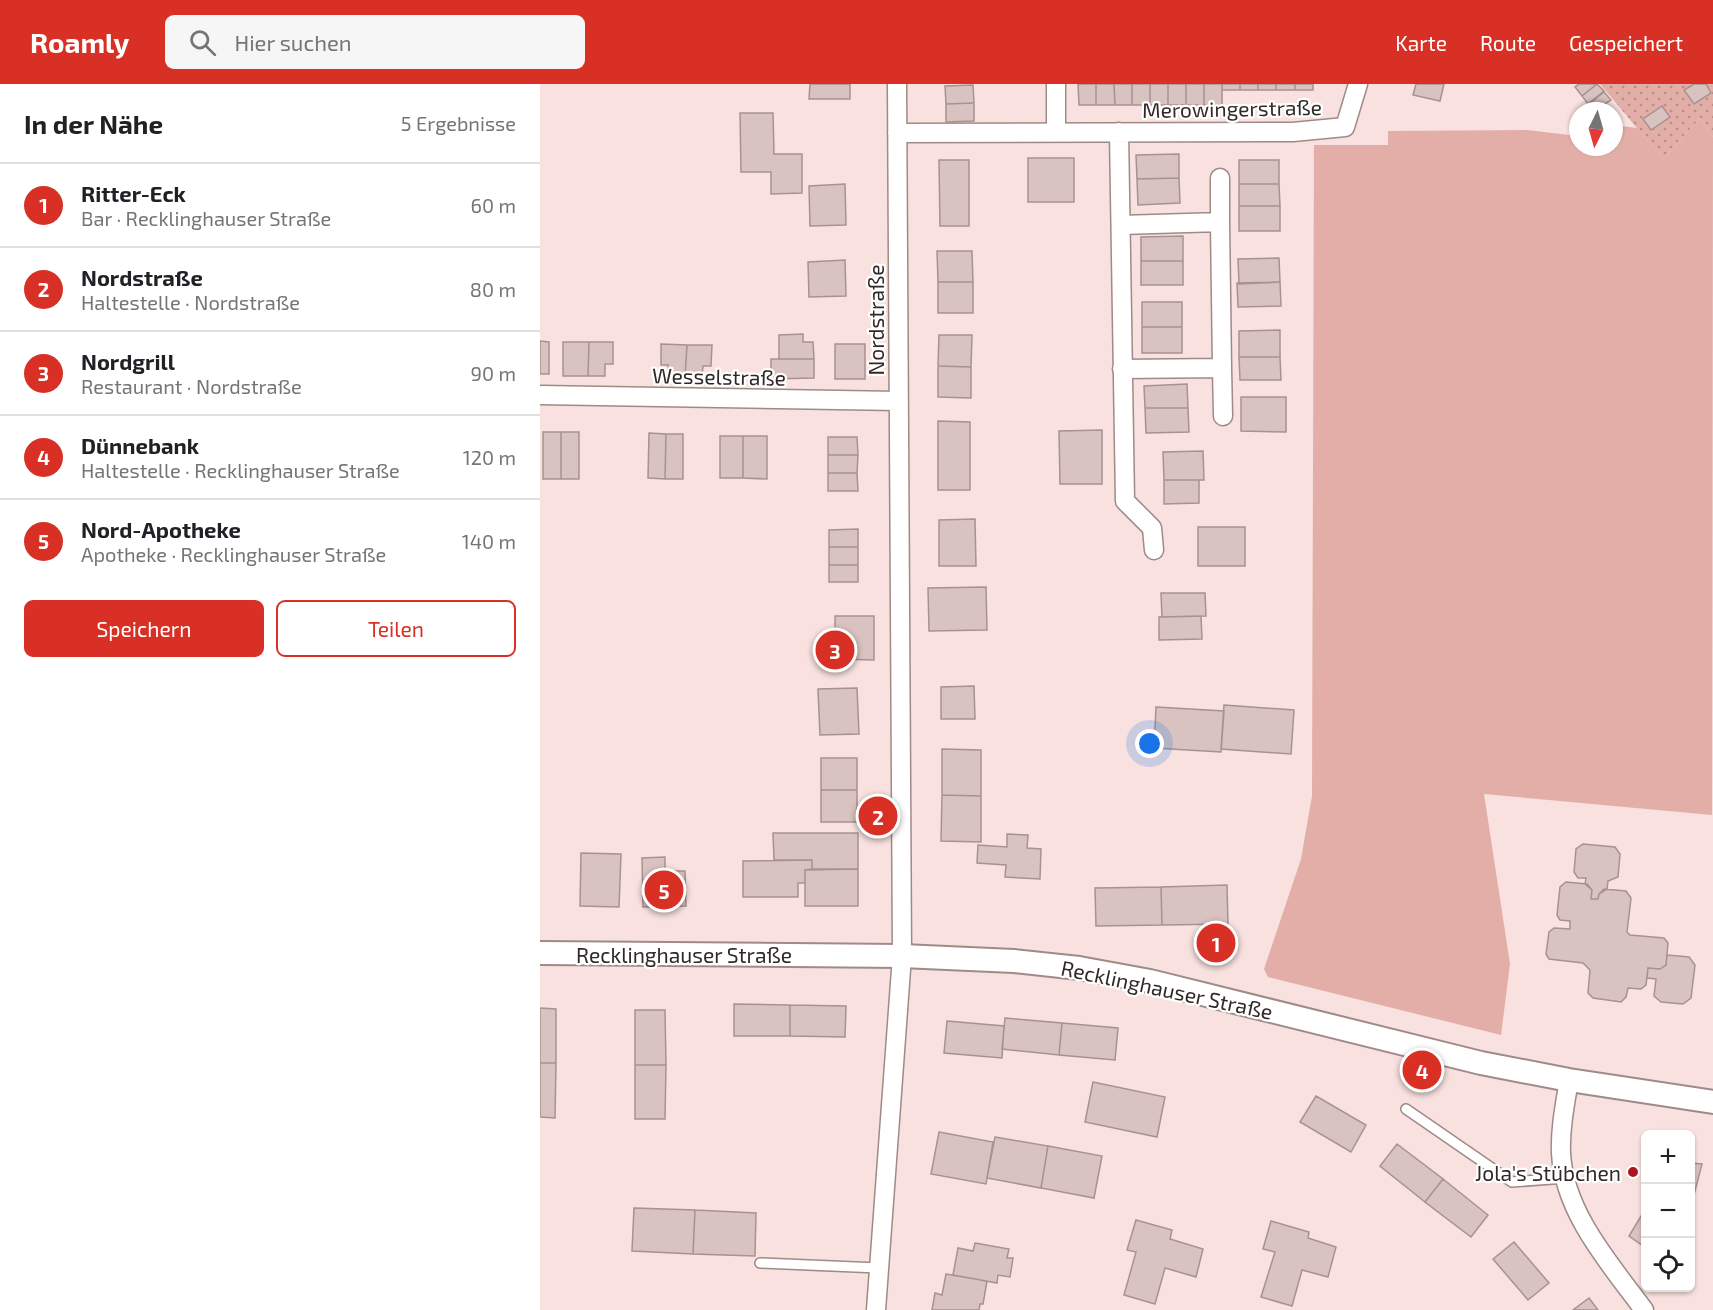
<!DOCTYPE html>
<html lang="de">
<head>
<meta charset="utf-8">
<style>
  :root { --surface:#fff; --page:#f6f6f6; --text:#202124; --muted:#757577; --line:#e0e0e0; --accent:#d93025 }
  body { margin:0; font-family:"Exo 2",sans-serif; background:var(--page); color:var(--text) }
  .controls { position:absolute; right:18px; bottom:18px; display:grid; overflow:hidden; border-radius:9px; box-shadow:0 2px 4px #0004 }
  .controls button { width:54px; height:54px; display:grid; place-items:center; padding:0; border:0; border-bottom:2px solid var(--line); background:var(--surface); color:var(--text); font:30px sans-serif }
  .compass { position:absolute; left:1029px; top:18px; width:54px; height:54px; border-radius:50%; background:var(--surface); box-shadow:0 2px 4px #0004; rotate:185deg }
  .you { position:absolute; left:610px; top:660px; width:21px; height:21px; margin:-15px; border:4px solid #fff; border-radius:50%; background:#1a73e8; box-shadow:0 0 0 9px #1a73e833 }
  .badge { display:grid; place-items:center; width:39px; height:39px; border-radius:50%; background:var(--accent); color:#fff; font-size:20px; font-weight:700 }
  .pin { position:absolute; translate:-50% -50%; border:3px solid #fff; box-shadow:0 2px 6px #0006 }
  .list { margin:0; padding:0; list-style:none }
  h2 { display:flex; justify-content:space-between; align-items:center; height:78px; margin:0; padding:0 24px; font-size:26px }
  h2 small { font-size:20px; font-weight:400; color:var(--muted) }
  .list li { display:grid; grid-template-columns:39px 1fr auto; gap:18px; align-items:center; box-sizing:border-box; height:84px; padding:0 24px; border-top:2px solid var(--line) }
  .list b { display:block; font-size:22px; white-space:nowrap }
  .list p { margin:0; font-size:20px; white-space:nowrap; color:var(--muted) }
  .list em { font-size:20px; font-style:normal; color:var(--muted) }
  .actions { display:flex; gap:12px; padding:18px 24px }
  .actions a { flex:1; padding:14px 0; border:2px solid var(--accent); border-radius:9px; text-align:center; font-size:21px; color:var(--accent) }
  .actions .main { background:var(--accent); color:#fff }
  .icon { flex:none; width:33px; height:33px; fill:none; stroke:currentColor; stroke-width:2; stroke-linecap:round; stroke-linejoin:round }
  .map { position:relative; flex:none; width:1173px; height:1226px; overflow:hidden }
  header { display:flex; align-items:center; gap:36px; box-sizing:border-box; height:84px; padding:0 30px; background:var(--accent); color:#fff }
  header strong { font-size:28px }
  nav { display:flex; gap:33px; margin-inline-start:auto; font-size:21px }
  .search { width:420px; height:54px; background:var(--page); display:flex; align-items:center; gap:15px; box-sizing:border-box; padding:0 21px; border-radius:9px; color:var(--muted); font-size:22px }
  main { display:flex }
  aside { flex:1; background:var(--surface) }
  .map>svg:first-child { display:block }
</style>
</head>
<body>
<header>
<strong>Roamly</strong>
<div class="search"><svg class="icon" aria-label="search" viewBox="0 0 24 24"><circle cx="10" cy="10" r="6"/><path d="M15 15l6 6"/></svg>Hier suchen</div>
<nav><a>Karte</a><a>Route</a><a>Gespeichert</a></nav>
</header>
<main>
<aside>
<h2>In der Nähe<small>5 Ergebnisse</small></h2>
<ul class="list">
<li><span class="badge">1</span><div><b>Ritter-Eck</b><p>Bar · Recklinghauser Straße</p></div><em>60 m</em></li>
<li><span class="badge">2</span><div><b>Nordstraße</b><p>Haltestelle · Nordstraße</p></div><em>80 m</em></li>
<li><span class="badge">3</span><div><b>Nordgrill</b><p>Restaurant · Nordstraße</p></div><em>90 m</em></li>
<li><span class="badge">4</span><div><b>Dünnebank</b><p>Haltestelle · Recklinghauser Straße</p></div><em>120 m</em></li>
<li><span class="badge">5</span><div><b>Nord-Apotheke</b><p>Apotheke · Recklinghauser Straße</p></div><em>140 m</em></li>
</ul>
<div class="actions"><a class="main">Speichern</a><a>Teilen</a></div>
</aside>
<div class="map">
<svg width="1173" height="1226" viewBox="0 0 1173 1226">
  <defs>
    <pattern id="garden-dots" width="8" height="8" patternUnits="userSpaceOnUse" patternTransform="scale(1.5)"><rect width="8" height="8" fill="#e3aea8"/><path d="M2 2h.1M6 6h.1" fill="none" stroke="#b98e89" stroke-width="1.8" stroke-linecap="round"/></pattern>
  </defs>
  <rect width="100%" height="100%" fill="#f8e1de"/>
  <path fill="#e3aea8" d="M1160,34L1173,53L1172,731L944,710L970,880L961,951L728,893L724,885L761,775L772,712L774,61H848V47L987,46L1038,52V63H1074V41L1097,44L1123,75Z"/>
  <path fill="url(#garden-dots)" d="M1060,0H1173V53L1160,34L1123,75Z"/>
  <path fill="#d9c3c0" stroke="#a79290" stroke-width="1.5" d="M270,0H310V15H269Z
    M538,0H556V21H539Z
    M556,0H574L575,21H556Z
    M574,0H592V21H575Z
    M592,0H610V21H592Z
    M610,0H628V21H610Z
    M628,0H646V21H628Z
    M646,0H664V21H646Z
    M664,0H682V21H664Z
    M682,0H700V6H682Z
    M700,0H718V6H700Z
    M718,0H736V6H718Z
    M736,0H755V6H736Z
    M755,0H773V6H755Z
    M876,0H904L900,17L873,11Z
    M1039,0H1057L1042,12L1035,3Z
    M1057,0L1064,7L1048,20L1042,12Z
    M1154,0H1166L1171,9L1154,20L1144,6Z
    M433,1L434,19L406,20L405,2Z
    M1064,8L1071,16L1054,27L1049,20Z
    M434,19V37L406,38V20Z
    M1122,22L1130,33L1111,46L1103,35Z
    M200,29H233L234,70H262V109L231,110V88H201Z
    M639,70V94L597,95L596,71Z
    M488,74H534V118H488Z
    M399,76H429V142H400Z
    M699,76H739V100H699Z
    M639,94L640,119L598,121L597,95Z
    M305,100L306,141L270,142L269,102Z
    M699,100H739L740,122H699Z
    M699,122H740V147H699Z
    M643,152V177H601V153Z
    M397,167H432L433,198H398Z
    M739,174L740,198L699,200L698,175Z
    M305,176L306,212L269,213L268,178Z
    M601,177H643V201H601Z
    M398,198H433V229H398Z
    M740,198L741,222L698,223L697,199Z
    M602,218H642V243H602Z
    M602,243H642V269H602Z
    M740,246V273H699V247Z
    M263,250V258H273L274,275H239V251Z
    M399,251H432L431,283L398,282Z
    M0,257L9,258V290H0Z
    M23,258H49L48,292H23Z
    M49,258H73V280H65V292H48Z
    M121,260L147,261L145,293L128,292V281H121Z
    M295,260H325V295H295Z
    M147,261H172L171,282H163L162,293H145Z
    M699,273H740L741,296H700Z
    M231,275H274V294L231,295Z
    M398,282L431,283V314L398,313Z
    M647,300L648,324H605L604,302Z
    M701,313H746V348L701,347Z
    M605,324H648L649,348L606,349Z
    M398,337L430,338V406H398Z
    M562,346V400H520L519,347Z
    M3,348H21V395H3Z
    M21,348H39V395H21Z
    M109,349L126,350L125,395L108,394Z
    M126,350H143V395H125Z
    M180,352H203V394H180Z
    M203,352H227V395L203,394Z
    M288,353H317L318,371H288Z
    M663,367L664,396H624L623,368Z
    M288,371H318L317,389H288Z
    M288,389H317L318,407H288Z
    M624,396H659V419L624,420Z
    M435,435L436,482H399V436Z
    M658,443H705V482H658Z
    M318,445V463H289V446Z
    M289,463H318V481H289Z
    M289,481H318V498H289Z
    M446,503L447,546L389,547L388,504Z
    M621,509H665L666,532L622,533Z
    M295,532H334V576L295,575Z
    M661,532L662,555L619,556V533Z
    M434,602L435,635H401V603Z
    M317,604L319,650L280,651L278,605Z
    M684,621L754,626L751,670L681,665Z
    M616,623L684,627L681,668L614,664Z
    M402,665L441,666V712L402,711Z
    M281,674H317V706H281Z
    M281,706H317V738H281Z
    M402,711L441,712V758L401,757Z
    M233,749H318V785H272V776H234Z
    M467,750L488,751L487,764L501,765L500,795L465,793L466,781L437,779L438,761L467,763Z
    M1043,760L1075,763L1080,770L1078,793L1068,797L1067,805L1059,810L1058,815H1051L1052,806L1045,800L1046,794H1038L1034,788L1036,765Z
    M41,769L81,770L79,823L40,822Z
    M125,773V787H145L146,822L103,823L102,774Z
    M272,776V785L265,786V799H258V813H203V777Z
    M318,785V822H265V786Z
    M1026,798L1047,800L1052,806L1051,815H1058L1059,810L1064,805L1086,807L1091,814L1087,848L1090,851L1124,854L1128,859L1126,881L1120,885L1108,884L1106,901L1101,905L1088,904L1086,913L1081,918L1053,914L1048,909L1050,886L1043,879L1009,875L1006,870L1009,848L1014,844L1030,845V837L1020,836L1017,831L1020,803Z
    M687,801L688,840L622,841L621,803Z
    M621,803L622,841L556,842L555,804Z
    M1127,871L1149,873L1155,881L1151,914L1143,920L1121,918L1114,912L1116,895L1107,894L1108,884L1120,885L1126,881Z
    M194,920L250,921V952H194Z
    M250,921L306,922L305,953L250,952Z
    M0,924L16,925V979H0Z
    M95,926H125L126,981H95Z
    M465,934L522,939L519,971L462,965Z
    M407,937L464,942L462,974L404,969Z
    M522,939L578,944L575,976L519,971Z
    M0,979H16L15,1034L0,1033Z
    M95,981H126L125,1035H95Z
    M553,998L625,1013L617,1053L545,1038Z
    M776,1012L826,1041L811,1068L760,1038Z
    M399,1048L453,1058L446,1100L391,1090Z
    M455,1053L508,1062L501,1104L447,1094Z
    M857,1060L903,1095L885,1118L840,1082Z
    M508,1062L562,1072L554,1114L501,1104Z
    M1150,1079L1162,1080L1150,1126Z
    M903,1095L948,1131L931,1153L885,1118Z
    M94,1124L155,1126L153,1170L92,1167Z
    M1106,1124V1164L1089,1152Z
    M155,1126L216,1129L215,1172L153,1170Z
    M596,1136L632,1146L630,1155L663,1165L656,1193L625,1184L615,1220L584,1211L596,1168L587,1166Z
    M731,1137L769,1148L768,1154L796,1163L788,1193L762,1186L752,1222L721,1213L735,1168L723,1165Z
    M974,1158L1009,1199L988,1216L953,1175Z
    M435,1159L469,1165L467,1174H473L470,1193L458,1191L457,1199L413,1191L418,1164L433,1167Z
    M406,1190L447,1197L443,1220H440L439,1226H392L395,1209L402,1211Z
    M1049,1214L1058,1226H1033Z"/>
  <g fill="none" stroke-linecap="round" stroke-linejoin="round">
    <g stroke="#9f8a88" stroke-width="12">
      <path id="service" d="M866,1025L972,1098L1026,1094
        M220,1179L339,1184"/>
    </g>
    <g stroke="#9f8a88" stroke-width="21">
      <path id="minor" d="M516,0V47
        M579,48L585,417L612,444L614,466
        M357,49L753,48L805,43L818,0
        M680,138V94
        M581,141L680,138L682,284L582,285
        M682,284L683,332
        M0,311L358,317
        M1029,996C1025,1020 1020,1045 1021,1069C1024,1129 1071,1181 1104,1226
        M336,1226L362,872L357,0"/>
    </g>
    <g stroke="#9f8a88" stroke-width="26">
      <path id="tertiary" d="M0,869L362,872L474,877L539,884L610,897L941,979L1029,996L1173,1018"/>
    </g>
    <use href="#service" stroke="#fff" stroke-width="9"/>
    <use href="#minor" stroke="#fff" stroke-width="18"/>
    <use href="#tertiary" stroke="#fff" stroke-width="22"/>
  </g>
  <circle fill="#aa1520" stroke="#fff" stroke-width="2" cx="1093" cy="1088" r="6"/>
  <g text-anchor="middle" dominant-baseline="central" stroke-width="4.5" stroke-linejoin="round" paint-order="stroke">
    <g font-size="21" fill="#312928" stroke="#fff">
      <text transform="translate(692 24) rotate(-1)">Merowingerstraße</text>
      <text transform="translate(335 236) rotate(-90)">Nordstraße</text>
      <text transform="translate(179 292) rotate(1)">Wesselstraße</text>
      <text x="144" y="870">Recklinghauser Straße</text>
      <text transform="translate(627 905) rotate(12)">Recklinghauser Straße</text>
    </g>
    <g font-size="21" fill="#312928" stroke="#fff" text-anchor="end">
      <text x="1081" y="1088">Jola's Stübchen</text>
    </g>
  </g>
</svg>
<div class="controls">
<button>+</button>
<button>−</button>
<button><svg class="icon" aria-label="locate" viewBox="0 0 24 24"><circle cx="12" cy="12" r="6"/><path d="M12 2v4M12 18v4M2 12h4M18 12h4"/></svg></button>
</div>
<svg class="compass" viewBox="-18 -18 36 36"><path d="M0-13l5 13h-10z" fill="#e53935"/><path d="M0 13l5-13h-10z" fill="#757577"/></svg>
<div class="you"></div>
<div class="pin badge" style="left:676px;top:859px">1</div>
<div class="pin badge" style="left:338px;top:732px">2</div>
<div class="pin badge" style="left:295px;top:566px">3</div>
<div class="pin badge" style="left:882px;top:986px">4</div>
<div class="pin badge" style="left:124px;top:806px">5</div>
</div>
</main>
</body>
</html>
